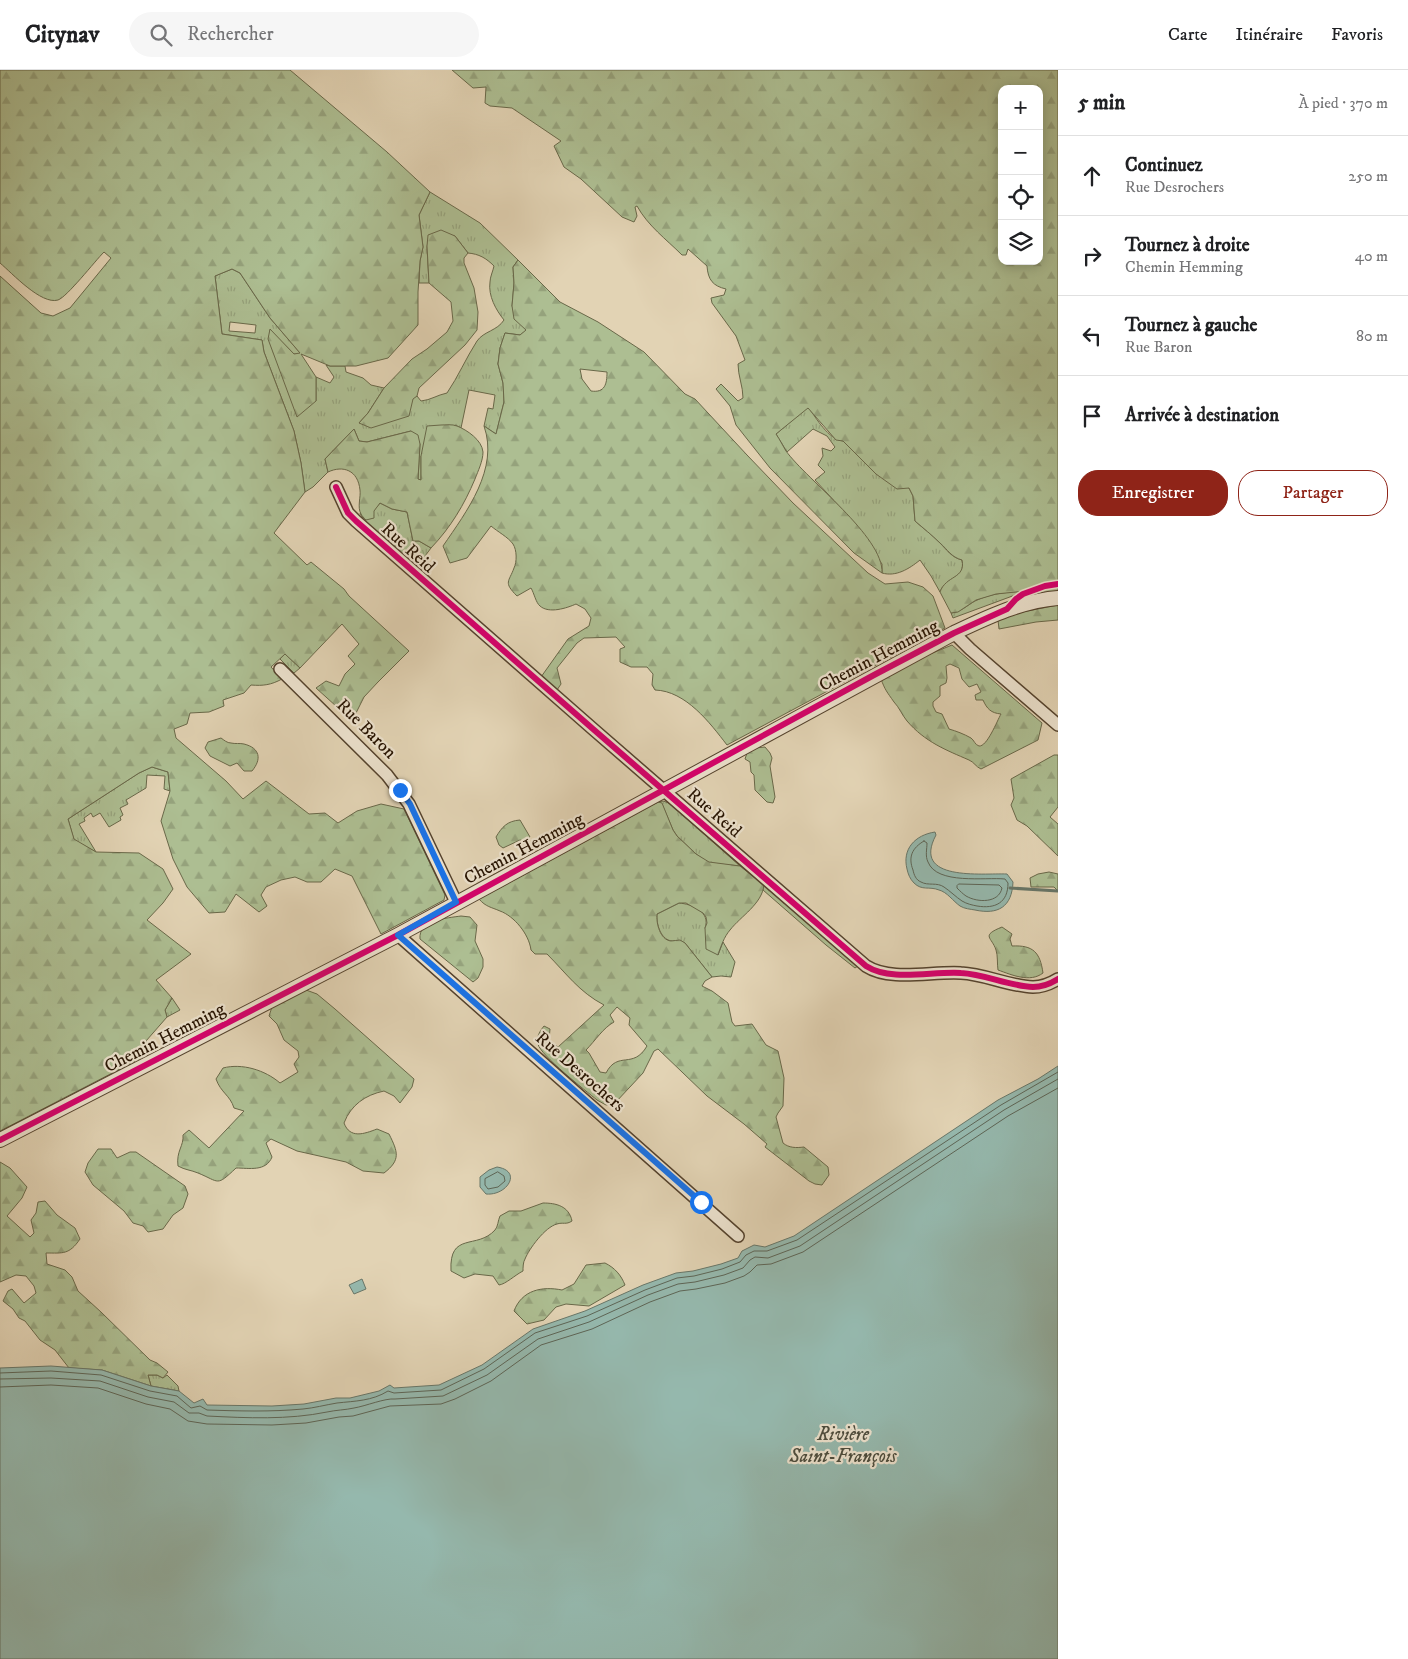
<!DOCTYPE html>
<html lang="fr">
<head>
<meta charset="utf-8">
<style>
  :root { --surface:#fff; --page:#f6f6f6; --text:#202124; --muted:#757577; --line:#e0e0e0; --accent:#8f2418 }
  body { margin:0; font-family:"IM FELL DW Pica",serif; background:var(--page); color:var(--text) }
  .controls { position:absolute; right:15px; top:15px; display:grid; overflow:hidden; border-radius:10px; box-shadow:0 2px 12px #0003 }
  .controls button { width:45px; height:45px; display:grid; place-items:center; padding:0; border:0; border-bottom:1px solid var(--line); background:var(--surface); color:var(--text); font:25px sans-serif }
  .stop { position:absolute; width:15px; height:15px; margin:-11px; border:4px solid #1a73e8; border-radius:50%; background:#fff }
  .stop.end { background:#1a73e8; border-color:#fff; box-shadow:0 1px 5px #0008 }
  .list { margin:0; padding:0; list-style:none }
  h2 { display:flex; justify-content:space-between; align-items:center; height:65px; margin:0; padding:0 20px; font-size:21px }
  h2 small { font-size:16px; font-weight:400; color:var(--muted) }
  .list li { display:grid; grid-template-columns:32px 1fr auto; gap:15px; align-items:center; box-sizing:border-box; height:80px; padding:0 20px; border-top:1px solid var(--line) }
  .list b { display:block; font-size:19px; white-space:nowrap }
  .list p { margin:0; font-size:16px; white-space:nowrap; color:var(--muted) }
  .list em { font-size:16px; font-style:normal; color:var(--muted) }
  .actions { display:flex; gap:10px; padding:15px 20px }
  .actions a { flex:1; padding:11px 0; border:1px solid var(--accent); border-radius:20px; text-align:center; font-size:18px; color:var(--accent) }
  .actions .main { background:var(--accent); color:#fff }
  .icon { flex:none; width:28px; height:28px; fill:none; stroke:currentColor; stroke-width:2; stroke-linecap:round; stroke-linejoin:round }
  .map { position:relative; flex:none; width:1058px; height:1589px; overflow:hidden }
  header { display:flex; align-items:center; gap:30px; box-sizing:border-box; height:70px; padding:0 25px; background:var(--surface); border-bottom:1px solid var(--line) }
  header strong { font-size:24px }
  nav { display:flex; gap:28px; margin-inline-start:auto; font-size:18px }
  .search { width:350px; height:45px; background:var(--page); display:flex; align-items:center; gap:12px; box-sizing:border-box; padding:0 18px; border-radius:28px; color:var(--muted); font-size:19px }
  main { display:flex }
  aside { flex:1; background:var(--surface) }
  .map>svg:first-child { display:block }
</style>
</head>
<body>
<header>
<strong>Citynav</strong>
<div class="search"><svg class="icon" aria-label="search" viewBox="0 0 24 24"><circle cx="10" cy="10" r="6"/><path d="M15 15l6 6"/></svg>Rechercher</div>
<nav><a>Carte</a><a>Itinéraire</a><a>Favoris</a></nav>
</header>
<main>
<div class="map">
<svg width="1058" height="1589" viewBox="0 0 1058 1589">
  <defs>
    <pattern id="grass-tufts" width="24" height="20" patternUnits="userSpaceOnUse" patternTransform="scale(1.25)"><rect width="24" height="20" fill="#adbe92"/><path d="M3 7l-1-3M5 7V3M7 7l1-3M15 17l-1-3M17 17v-4M19 17l1-3" fill="none" stroke="#95a27c"/></pattern>
    <pattern id="forest-firs" width="22" height="20" patternUnits="userSpaceOnUse" patternTransform="scale(1.25)"><rect width="22" height="20" fill="#adbe92"/><path d="M5 1l3.5 6h-7zM16 11l3.5 6h-7z" fill="#95a27c"/></pattern>
  </defs>
  <rect width="100%" height="100%" fill="#e2d3b4"/>
  <filter id="stains"><feTurbulence type="fractalNoise" baseFrequency=".004" numOctaves="4"/><feColorMatrix values="0 0 0 0 .2 0 0 0 0 .09 0 0 0 0 .02 0 0 0 .5 -.17"/></filter>
  <radialGradient id="worn" r=".72"><stop offset=".6" stop-color="#630" stop-opacity="0"/><stop offset="1" stop-color="#630" stop-opacity=".3"/></radialGradient>
  <path fill="url(#grass-tufts)" stroke="#696849" fill-rule="evenodd" d="M430,122L480,153L518,190L513,197L514,213L512,236L527,260L520,265L505,263L500,278L498,294L503,313L504,332L496,364L484,356L488,338L493,339L495,325L469,320L461,358L455,355L421,386V410H418L420,374L411,361L367,372L359,371L354,359L325,389L328,402L313,417L305,422L301,393L294,361L264,282L262,270L222,264L215,206L232,199L240,203L270,248L301,284H294L270,260L269,269L275,286L316,331V307L330,313L334,307L326,295L330,296H345L346,302L363,308L371,315L384,318L368,343L359,353L417,326L421,331C431,330 437,325 447,323C458,307 466,288 477,271C484,261 497,261 504,250C496,240 488,226 490,212C490,207 493,201 494,196C486,188 479,184 468,183L455,166L429,165L427,177L429,213H419L420,191L423,177L419,145ZM230,252L256,255L255,263L229,261Z
    M808,337C817,349 828,369 843,371L876,404L909,418L913,426L915,451C923,458 932,465 940,473C947,480 951,487 962,490C966,510 946,505 940,522L931,506L920,490C909,499 896,507 882,503V494L849,447L815,410L825,402L818,395L823,386L822,378L831,381L835,377L827,366L813,359L787,382L776,364Z
    M380,433L392,439L407,442L413,471H419L431,478L419,494H415L409,490L364,451L360,443L366,450Z
    M1058,516V523L1020,529L1040,520Z
    M1026,521L953,548L951,543C961,542 966,536 975,531C991,523 1009,522 1026,521Z
    M285,584L300,598L294,603L280,589Z
    M152,697L168,702L170,721L164,719L165,706L147,705L146,718L126,730L128,734L120,738L123,745L120,747L121,750L109,757L100,743L93,747L91,743L84,748L85,751L79,754L96,782L74,770L68,749L139,703Z
    M663,731L669,733L740,796L709,793L696,784L677,766L673,760L662,734L658,732Z
    M764,815L858,896L855,898L826,875L763,820Z
    M679,833C692,834 711,842 705,858L718,885L723,872L735,892L731,907L721,906L712,907L685,873C679,870 678,871 673,871C661,871 656,854 657,844Z
    M172,928L180,940L167,947L165,940Z
    M148,1305H157L163,1308L167,1305L178,1316L179,1321L151,1316Z"/>
  <path fill="url(#forest-firs)" stroke="#696849" fill-rule="evenodd" d="M0,0H290L387,82L430,122L419,145L423,177L420,191L418,222V255L388,288L356,296H330L301,284L316,307V331L297,347L268,269L270,259L294,284L300,283L270,248L240,203L232,199L215,206L222,264L262,270L264,282L294,361L301,393L305,422L274,463L307,495L311,492L344,519L349,526L409,581L378,612L364,627L354,647L347,646L316,618L326,611L339,616L345,604L355,594L348,586L359,574L342,554L300,598L285,584L271,597L282,609C271,615 263,616 251,615L244,623L223,630L224,636L209,642L190,643L187,654L174,659L176,668L226,711L243,729L266,711L309,744L325,743L338,753L357,741L381,734L404,739L445,825L444,830L381,864L352,806L335,799L321,812H307L295,807L281,810L266,817L261,825L267,836L259,842L236,824L225,842L209,843L187,817L173,789L161,751L170,721L168,702L152,697L139,703L68,749L74,769L96,782L139,783L163,799L173,819L163,833L147,850L191,884L156,910L172,928L165,940L167,947L146,971L153,982L0,1061V206L41,243L53,246L70,238L111,188L104,182C95,191 67,227 58,230C41,235 12,203 0,193Z
    M452,0H1058V512L1026,521L996,524L976,530L958,542L951,543L940,522C946,505 966,509 962,490C951,487 948,480 940,473C932,465 923,458 915,451L913,426L909,418L897,419L876,404L843,371L836,370L808,338L776,364C780,370 783,376 786,381C807,410 884,467 882,503L854,483L770,398L736,355L730,336L716,319L721,314L738,331L743,328C743,316 738,306 738,294L745,290L736,266L712,233L711,228L724,225L726,219C713,216 708,210 707,196L688,179L686,185H682C666,169 648,156 637,136L635,137L637,146L634,152L622,147L581,109L564,97L554,76L561,71L512,38L490,36L485,33L486,17L473,18ZM1002,19H1039V191H1002Z
    M441,160L455,166L468,183L464,188V193L474,218L478,242L477,260L465,275L419,318L417,326L413,329L409,346L371,358L359,353L368,343L384,318L412,289L427,279L447,262L453,251L451,232L429,213L427,176L428,165Z
    M518,190L560,232L598,252L644,282L685,324L695,329L747,385L793,433L868,503L885,514L908,512L923,517L933,526L945,558L727,675C710,653 686,621 655,620L652,615L653,604L647,597H631L620,592V579L625,577L616,567L584,568L577,573L557,598L561,614L557,620L541,607L568,569L589,556L591,548L585,539L576,534C567,538 549,544 540,536C536,533 534,523 531,518L517,526C503,512 509,512 514,498C517,492 517,480 513,474C508,467 498,462 491,456L467,488L450,493L443,476C467,441 499,399 484,356L496,364L504,332L503,313L498,294L500,278L505,263L520,265L526,260L514,249L512,236L514,213L513,197ZM580,299L607,302C607,314 605,323 591,321L582,309Z
    M441,355C446,355 452,354 457,356C467,360 482,370 483,382C483,391 478,401 475,409C464,435 451,457 431,478L419,471H413L407,442L392,439L380,433L374,441V448L366,450C364,448 362,446 361,444C357,437 361,427 360,420C358,400 343,395 328,402L325,389L354,359L359,371L367,372L411,361L418,365L420,374L418,409L421,410V386L427,356Z
    M1058,535V550L1036,552L999,559L998,550L1022,542Z
    M952,575L1042,653L1038,670L981,699C976,697 974,692 969,690C946,680 925,672 907,651C902,645 899,637 894,632C887,622 885,620 881,609L918,589ZM950,594L959,598L962,609L969,617L977,614L981,622L975,625L976,630H983C987,639 991,643 1001,644C997,651 987,677 979,676C975,675 974,670 971,668C964,664 956,661 949,659L942,644L936,642L933,636V632L940,626V616L946,613L947,608L946,596Z
    M221,668C224,670 227,673 231,673C235,674 240,673 244,674C260,678 262,689 252,701H244L237,693L230,696L210,686L205,678L208,672Z
    M765,677L770,683L772,688L770,696L775,727L773,733L767,732L755,720L754,705L751,702L750,692L745,689L747,683L755,678Z
    M1054,685H1058V737L1050,747L1058,754V786L1027,756L1017,750L1011,735L1014,728L1011,709Z
    M658,732L662,733L673,760L677,766L696,784L709,792L740,796L764,815C762,834 741,846 730,860C724,867 721,876 718,885L706,879L705,858L707,853L706,847L703,843L686,833H679L657,844C656,853 660,870 671,871C672,871 679,870 680,870L685,873L712,907L705,911L702,916L712,921L728,933L732,952L735,956L752,954L766,975L778,981L784,1008L783,1036L778,1043L776,1047L783,1073C789,1078 796,1078 804,1077L828,1097L829,1105L822,1115L815,1114L809,1111L765,1077L767,1074L744,1054L707,1026L658,979L654,981L643,1003L615,1033L606,1035L597,1030C586,1021 540,985 538,974C536,967 540,961 544,956L550,959L549,970L558,977L604,935C579,922 566,903 547,884H535L531,880C529,864 514,846 500,841C491,837 486,837 479,829ZM617,937L630,948L629,955L647,976C633,1000 618,980 606,1003L600,1002L589,983L586,980C595,971 603,958 614,952L610,945Z
    M520,750L530,767L524,771L520,770L503,778L499,775L496,767C502,757 507,751 520,750Z
    M1049,802L1058,804V821L1054,817H1031L1030,808L1038,804Z
    M461,846L470,847L477,855L475,871L483,889V897L478,908L473,912L420,869C418,850 447,848 461,846Z
    M1002,857L1012,864L1010,869L1012,876C1033,875 1040,882 1043,903C1030,913 1012,905 998,900C997,894 998,886 996,880C992,867 980,866 1002,857Z
    M306,920L317,924L335,939L414,1009L412,1017L400,1033L394,1026L384,1021C365,1025 351,1035 344,1053C350,1069 364,1064 377,1059L389,1064C398,1082 401,1090 384,1103L363,1101L346,1092L297,1081L271,1069L266,1073L272,1087C266,1102 249,1098 236,1098C216,1117 220,1112 198,1103C191,1100 185,1100 178,1096C176,1081 184,1076 183,1065L189,1060L209,1078L244,1041L234,1038C230,1025 221,1023 216,1009L223,998C242,993 265,1000 280,1013L298,1002L294,994L299,987L298,981L284,970L277,954L269,946L272,937Z
    M98,1079H111L117,1088L130,1082H136L185,1116L188,1124L183,1138L173,1145L163,1159L148,1162L143,1156L133,1153L124,1141L93,1115L85,1102L88,1093Z
    M0,1092L10,1098L27,1117L22,1128L7,1146L30,1167L34,1163L31,1150L36,1143L38,1132L45,1131L57,1145L75,1158L80,1169C69,1185 63,1183 46,1183L47,1194L65,1200L72,1207L78,1221L101,1242L150,1290L157,1293L168,1302L163,1308L157,1305H148L151,1316L102,1300L69,1298L55,1280L40,1270L25,1251L19,1248L13,1239L3,1231L8,1221L12,1219L24,1233L36,1223L34,1216L26,1206L16,1205L0,1212Z
    M543,1133C556,1133 569,1136 572,1151C566,1155 563,1152 557,1154C545,1157 529,1179 525,1189C523,1192 523,1198 523,1201C515,1205 506,1214 499,1215L493,1206L475,1204L464,1208L451,1201C449,1161 477,1180 495,1160C498,1157 498,1150 500,1146L509,1141H521Z
    M605,1193C615,1198 621,1205 625,1215L589,1236L566,1234L556,1237L544,1250L527,1254L514,1241C522,1220 542,1216 562,1220L574,1214L586,1195Z"/>
  <path fill="#95b8ad" stroke="#687668" d="M935,762L936,765C911,812 982,803 1007,804L1013,812C1012,837 998,845 975,840C970,839 965,839 960,836C953,831 947,822 939,820C929,816 922,821 914,813C910,809 908,804 907,799C902,779 915,765 935,762Z
    M1058,996V1589H0V1298L51,1296L102,1300L151,1316L179,1321L194,1333L203,1329L207,1335L272,1336L304,1334L336,1328H350L379,1321L390,1315L394,1318L439,1315L482,1295L533,1259L585,1241L643,1215L676,1203L693,1201L721,1194L738,1188L742,1181L754,1175L765,1177L794,1166L998,1030L1038,1009Z
    M497,1097C523,1101 507,1126 486,1124L480,1117V1107L489,1100Z
    M362,1209L366,1219L354,1224L349,1215Z"/>
  <g fill="none" stroke-linecap="round" stroke-linejoin="round">
    <path stroke="#5d6556" stroke-width="1" d="M924,771L927,773C927,779 925,786 928,792C937,815 985,807 1005,809L1008,813C1008,833 995,839 977,836C972,835 967,834 962,831C956,827 950,821 944,817C937,812 928,816 921,812C916,810 914,805 913,800C908,787 912,778 924,771Z
      M959,814L999,815L1002,818C999,833 978,833 966,826C963,824 960,821 957,818V816Z
      M498,1102L504,1106L505,1111L498,1117L488,1119L485,1115V1109Z
      M0,1303L51,1301L101,1305L150,1321L177,1326L191,1338L200,1336L207,1340C239,1341 271,1342 303,1339C314,1338 325,1335 337,1333C355,1331 372,1331 388,1321L394,1323L441,1320L484,1299L535,1263L587,1246L645,1220L677,1208L694,1206L722,1199L740,1192L746,1185L754,1181H767L797,1170L1001,1035L1058,1002
      M0,1309L51,1308L100,1311L148,1327L174,1332L189,1343H199L207,1346C247,1348 288,1350 327,1342C336,1340 345,1340 354,1338C366,1336 385,1328 395,1329L443,1326L487,1305L538,1269L589,1252L648,1225L678,1214L695,1212L724,1205L743,1198L750,1190L755,1187L768,1188L800,1176L1004,1040L1058,1009
      M0,1317L51,1315L98,1318L146,1334L170,1339L188,1351L207,1354L272,1355L306,1353L339,1347L353,1346L390,1336L441,1334L455,1329L491,1311L541,1275L592,1259L650,1232L680,1221L696,1219L725,1213L744,1206L750,1202L757,1195L771,1194L803,1182L1008,1046L1058,1018"/>
    <path stroke="#687668" stroke-width="3" d="M1010,818L1058,821"/>
    <g stroke="#54422d" stroke-width="14">
      <path id="minor" d="M336,417L348,443L356,451L593,659L866,896C891,912 932,901 961,903C985,904 1008,916 1033,917C1042,917 1050,914 1058,909
        M954,563L970,579L1058,655
        M280,599L387,705L409,734L456,832
        M398,865L738,1166"/>
    </g>
    <g stroke="#54422d" stroke-width="16">
      <path id="tertiary" d="M0,1070L398,865L954,563C988,547 1021,531 1058,528"/>
    </g>
    <use href="#minor" stroke="#ece2ce" stroke-width="11"/>
    <use href="#tertiary" stroke="#ece2ce" stroke-width="14"/>
    <g stroke="#ece2ce" stroke-width="9">
      <path id="cycleway" d="M336,417L348,443L356,451L593,659L866,896C891,912 932,901 961,903C985,904 1008,916 1033,917C1042,917 1050,914 1058,909
        M0,1070L398,865L874,605L954,563L1007,539L1016,529L1023,524L1045,516L1058,514"/>
    </g>
    <use href="#cycleway" stroke="#d6006c" stroke-width="6"/>
  </g>
  <g fill="none" stroke-linecap="round" stroke-linejoin="round">
    <path stroke="#1a73e8" stroke-width="6" d="M400,720L410,734L456,832L398,865L701,1132"/>
  </g>
  <g text-anchor="middle" dominant-baseline="central" stroke-width="4.5" stroke-linejoin="round" paint-order="stroke">
    <g font-size="18" fill="#251200" stroke="#ece2ce">
      <text transform="translate(408 478) rotate(42)">Rue Reid</text>
      <text transform="translate(879 586) rotate(-28)">Chemin Hemming</text>
      <text transform="translate(366 659) rotate(45)">Rue Baron</text>
      <text transform="translate(714 743) rotate(41)">Rue Reid</text>
      <text transform="translate(524 779) rotate(-28)">Chemin Hemming</text>
      <text transform="translate(165 968) rotate(-27)">Chemin Hemming</text>
      <text transform="translate(580 1002) rotate(41)">Rue Desrochers</text>
    </g>
    <g font-size="19" font-style="italic" fill="#4c4c3d" stroke="#ece2ce">
      <text x="843" y="1364">Rivière<tspan x="843" dy="22">Saint-François</tspan></text>
    </g>
  </g>
  <rect width="100%" height="100%" filter="url(#stains)"/>
  <rect width="100%" height="100%" fill="url(#worn)"/>
</svg>
<div class="controls">
<button>+</button>
<button>−</button>
<button><svg class="icon" aria-label="locate" viewBox="0 0 24 24"><circle cx="12" cy="12" r="6"/><path d="M12 2v4M12 18v4M2 12h4M18 12h4"/></svg></button>
<button><svg class="icon" aria-label="layers" viewBox="0 0 24 24"><path d="M12 4l9 5-9 5-9-5zM3 14l9 5 9-5"/></svg></button>
</div>
<div class="stop" style="left:701px;top:1132px"></div>
<div class="stop end" style="left:400px;top:720px"></div>
</div>
<aside>
<h2>5 min<small>À pied · 370 m</small></h2>
<ul class="list">
<li><svg class="icon" aria-label="ahead" viewBox="0 0 24 24"><path d="M12 20V5M6 11l6-6 6 6"/></svg><div><b>Continuez</b><p>Rue Desrochers</p></div><em>250 m</em></li>
<li><svg class="icon" aria-label="right" viewBox="0 0 24 24"><path d="M7 20v-9h11M14 6l5 5-5 5"/></svg><div><b>Tournez à droite</b><p>Chemin Hemming</p></div><em>40 m</em></li>
<li><svg class="icon" aria-label="left" viewBox="0 0 24 24"><path d="M17 20v-9H6M10 6l-5 5 5 5"/></svg><div><b>Tournez à gauche</b><p>Rue Baron</p></div><em>80 m</em></li>
<li><svg class="icon" aria-label="arrive" viewBox="0 0 24 24"><path d="M6 21V4h12l-3 4 3 4H6"/></svg><div><b>Arrivée à destination</b></div></li>
</ul>
<div class="actions"><a class="main">Enregistrer</a><a>Partager</a></div>
</aside>
</main>
</body>
</html>
